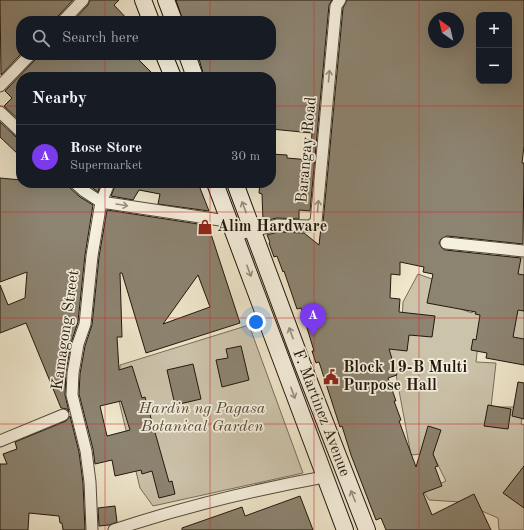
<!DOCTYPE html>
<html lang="en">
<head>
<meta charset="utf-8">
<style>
  :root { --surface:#171b24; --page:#20242c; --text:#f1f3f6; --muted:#9ea1a6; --line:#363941; --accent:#7c3aed }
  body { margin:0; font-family:"Old Standard TT",serif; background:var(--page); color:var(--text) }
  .controls { position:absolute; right:12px; top:12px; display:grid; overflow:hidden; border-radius:8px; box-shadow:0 4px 16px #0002 }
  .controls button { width:36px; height:36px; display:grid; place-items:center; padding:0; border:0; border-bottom:1px solid var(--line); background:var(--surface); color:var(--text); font:20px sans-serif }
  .compass { position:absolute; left:428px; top:12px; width:36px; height:36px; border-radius:50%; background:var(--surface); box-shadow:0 4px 16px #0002; rotate:326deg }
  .you { position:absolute; left:256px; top:322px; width:14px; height:14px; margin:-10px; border:3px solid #fff; border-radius:50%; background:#1a73e8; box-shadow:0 0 0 6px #1a73e833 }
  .badge { display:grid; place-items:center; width:26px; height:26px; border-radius:50%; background:var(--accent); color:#fff; font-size:13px; font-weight:700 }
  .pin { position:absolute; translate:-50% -33px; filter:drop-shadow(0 1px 2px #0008) }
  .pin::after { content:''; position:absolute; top:21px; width:14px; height:12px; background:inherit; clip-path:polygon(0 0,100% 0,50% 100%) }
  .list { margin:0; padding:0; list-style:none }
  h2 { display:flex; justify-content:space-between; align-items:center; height:52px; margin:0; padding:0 16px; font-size:17px }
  h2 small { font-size:13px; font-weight:400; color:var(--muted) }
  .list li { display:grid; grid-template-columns:26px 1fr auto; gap:12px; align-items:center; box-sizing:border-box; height:64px; padding:0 16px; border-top:1px solid var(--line) }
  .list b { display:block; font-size:15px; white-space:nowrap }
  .list p { margin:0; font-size:13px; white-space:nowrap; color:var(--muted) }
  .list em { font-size:13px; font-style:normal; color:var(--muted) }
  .icon { flex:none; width:22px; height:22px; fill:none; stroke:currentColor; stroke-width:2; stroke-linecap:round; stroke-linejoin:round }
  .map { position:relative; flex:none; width:524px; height:530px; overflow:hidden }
  .search { position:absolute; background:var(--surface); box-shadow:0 4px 16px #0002; left:16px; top:16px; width:260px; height:44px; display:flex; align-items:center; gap:10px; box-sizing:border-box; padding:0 14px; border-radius:16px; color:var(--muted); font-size:15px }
  .panel { position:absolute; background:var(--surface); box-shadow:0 4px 16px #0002; left:16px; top:72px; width:260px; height:116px; border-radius:16px }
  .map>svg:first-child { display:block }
</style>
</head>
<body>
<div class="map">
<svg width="524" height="530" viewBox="0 0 524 530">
  <rect width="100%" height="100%" fill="#efe6cb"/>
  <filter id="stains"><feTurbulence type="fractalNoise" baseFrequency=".005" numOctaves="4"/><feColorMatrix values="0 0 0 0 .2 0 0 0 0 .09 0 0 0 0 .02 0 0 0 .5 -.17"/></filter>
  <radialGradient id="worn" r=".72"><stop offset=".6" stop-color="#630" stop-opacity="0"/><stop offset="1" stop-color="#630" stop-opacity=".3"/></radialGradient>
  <path fill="#ccc3ab" stroke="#766e5c" d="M524,250V350L479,336L476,362L496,363L491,407H524L521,424L524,425V530H499L498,518L461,502L429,500L423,491L446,481L432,453L411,455L395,369L379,346L401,342L403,302L418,274L449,285L452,306L472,313L484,295L498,284V254Z
    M249,325L303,473L153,506L140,488L119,401L120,365Z"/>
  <path fill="#8c8370" stroke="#21180d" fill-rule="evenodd" d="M0,0H73L58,16L56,21H21V54L1,75Z
    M90,0H119L114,5L129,21H73L88,5Z
    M176,0H332L329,5L310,211L299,210V219L277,218L263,221L262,194L259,193L260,183H271V154L287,155V158L310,160L312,133L271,129V77H204L198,55H244L255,56V55H271V21H220L205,19L204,21H183Z
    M347,0H524V146L522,163H524L523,244L447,236L441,239L439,243L442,248L445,250L521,258L518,274L524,275V311L518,310L513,337L524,339V365L486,358L487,353L471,350L473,339L476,340L480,315L475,314L476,312L427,303L433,274L423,272L424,267L400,262V275L391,274L390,298L400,299L399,312L435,316L432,337L409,335L407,351L389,349L397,375L388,378L396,401H394L401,420L399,421L416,467L428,426L441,430L433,454L438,466L435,467L442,486L423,493L432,515L474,494L491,530H386L381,518L376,520L351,455L342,426L340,427L319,362L316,363L312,351H314L301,308L297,309L284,271L283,272L277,256L274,257L269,243L270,242L267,235L278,232L304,233L319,245L321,227L323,223L343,8ZM479,14L509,15V81H479ZM434,18H458V42H434Z
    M37,55H134L156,77H21V122L4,106L12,98L5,91L35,60Z
    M0,122L16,137L21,139V157L0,137Z
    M0,178L21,180V183H68L70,188L80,197L93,205L85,255L78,322L71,343L66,372L65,395L69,412L67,409L61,408L26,323L0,333V285L8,305L25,298L27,272L0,282Z
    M86,183H101L98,192Z
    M116,183H198L209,211L158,204L160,194L139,190L133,200L111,196Z
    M107,210L211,226L210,231L240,323L146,353L122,273H120L122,337H117L119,370L132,366L142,398L145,397L169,482L172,481L175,494L159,498L152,471L142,474L141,470L115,476L112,460L95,464L93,449L79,394L80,374L85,346L92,325L99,257ZM198,275L210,307L163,324ZM121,401L130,430L107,436L100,406Z
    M241,346L249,380L222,387L216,360L228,358L226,349Z
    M193,364L201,399L175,405L167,370Z
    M518,382L524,383V419L512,416Z
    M488,405L511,409L508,429L484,426Z
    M70,416L79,452L83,483L85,530H63L62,523H60L59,516L29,513L28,530H0V464H7L3,454L17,449L15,442L66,421Z
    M524,466V508L503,493Z
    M300,496L313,530H182V528L242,507L245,516Z
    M115,506L117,522L109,525L99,526L98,508Z"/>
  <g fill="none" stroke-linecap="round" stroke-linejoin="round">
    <g stroke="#544c3c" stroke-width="13">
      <path id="street" d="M63,21L83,0
        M0,86L30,55
        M0,112L21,132
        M75,183L84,191L101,202L220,220L229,218
        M235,235L277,225L310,226L316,222L336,6L340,0
        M446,243L524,251
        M0,441L63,415
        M92,530L90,482L86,451L72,395L73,373L78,344L85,324L92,256L101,202L109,183
        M114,530C183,507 253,490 324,477"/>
    </g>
    <g stroke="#21180d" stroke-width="18">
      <path id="secondary" d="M143,0L151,21
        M166,0L174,21
        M164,55L173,77
        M187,55L195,77
        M215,183L345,530
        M235,183L302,363L367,530"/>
    </g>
    <use href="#street" stroke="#f5efdd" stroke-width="11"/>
    <use href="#secondary" stroke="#f5efdd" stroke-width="16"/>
  </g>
  <defs><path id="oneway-shaft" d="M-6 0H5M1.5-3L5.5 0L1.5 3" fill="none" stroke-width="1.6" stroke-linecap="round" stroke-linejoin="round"/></defs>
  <g stroke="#968e7f">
    <use href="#oneway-shaft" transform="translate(329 76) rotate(-85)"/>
    <use href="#oneway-shaft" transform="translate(122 205) rotate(9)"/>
    <use href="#oneway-shaft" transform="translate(318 206) rotate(-85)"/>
    <use href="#oneway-shaft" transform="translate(244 207) rotate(-111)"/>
    <use href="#oneway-shaft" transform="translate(249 271) rotate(70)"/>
    <use href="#oneway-shaft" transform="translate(291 333) rotate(-110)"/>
    <use href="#oneway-shaft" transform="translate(293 393) rotate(70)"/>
    <use href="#oneway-shaft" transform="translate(353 496) rotate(-112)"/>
  </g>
  <path fill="none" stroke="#d62828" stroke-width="1" stroke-opacity="0.55" d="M105,0V21M210,0V21M314,0V530M419,0V530M105,55V77M210,55V77M0,106H21M271,106H524M105,183V530M210,183V530M0,212H524M0,318H524M0,424H524"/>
  <defs>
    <g id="shop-bare" transform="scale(1.2)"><path d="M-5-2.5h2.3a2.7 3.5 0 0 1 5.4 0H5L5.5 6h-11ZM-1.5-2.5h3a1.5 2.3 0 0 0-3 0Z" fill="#8f2418" stroke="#f5efdd" stroke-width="2.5" paint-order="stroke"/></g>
    <g id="civic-bare" transform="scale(1.2)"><path d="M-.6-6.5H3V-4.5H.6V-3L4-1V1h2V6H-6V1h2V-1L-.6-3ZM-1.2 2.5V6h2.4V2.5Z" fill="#8f2418" stroke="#f5efdd" stroke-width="2.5" paint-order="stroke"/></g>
  </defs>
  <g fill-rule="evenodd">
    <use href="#shop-bare" x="205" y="227"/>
    <use href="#civic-bare" x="331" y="377"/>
  </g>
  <g text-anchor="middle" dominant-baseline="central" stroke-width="3.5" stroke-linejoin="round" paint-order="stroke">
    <g font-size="16" fill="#21180d" stroke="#f5efdd">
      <text transform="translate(307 150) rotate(-85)">Barangay Road</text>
      <text transform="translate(66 330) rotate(-82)">Kamagong Street</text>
      <text transform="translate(321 413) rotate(69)">F. Martinez Avenue</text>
    </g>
    <g font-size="16" font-weight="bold" fill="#21180d" stroke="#f5efdd" text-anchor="start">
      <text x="217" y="227">Alim Hardware</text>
      <text x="343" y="368">Block 19-B Multi<tspan x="343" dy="18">Purpose Hall</tspan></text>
    </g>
    <g font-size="16" font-style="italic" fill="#544b3c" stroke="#f5efdd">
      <text x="202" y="409">Hardin ng Pagasa<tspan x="202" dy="18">Botanical Garden</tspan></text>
    </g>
  </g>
  <rect width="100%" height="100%" filter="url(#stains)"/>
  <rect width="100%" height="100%" fill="url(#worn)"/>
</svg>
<div class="controls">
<button>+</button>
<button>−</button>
</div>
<svg class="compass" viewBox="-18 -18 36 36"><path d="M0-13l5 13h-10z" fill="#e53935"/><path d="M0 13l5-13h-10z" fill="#9ea1a6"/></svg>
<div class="you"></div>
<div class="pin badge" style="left:313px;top:336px">A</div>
<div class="search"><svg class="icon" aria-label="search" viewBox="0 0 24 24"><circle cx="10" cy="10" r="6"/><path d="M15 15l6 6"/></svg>Search here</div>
<section class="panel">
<h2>Nearby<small></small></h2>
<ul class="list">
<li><span class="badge">A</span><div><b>Rose Store</b><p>Supermarket</p></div><em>30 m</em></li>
</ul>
</section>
</div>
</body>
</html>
